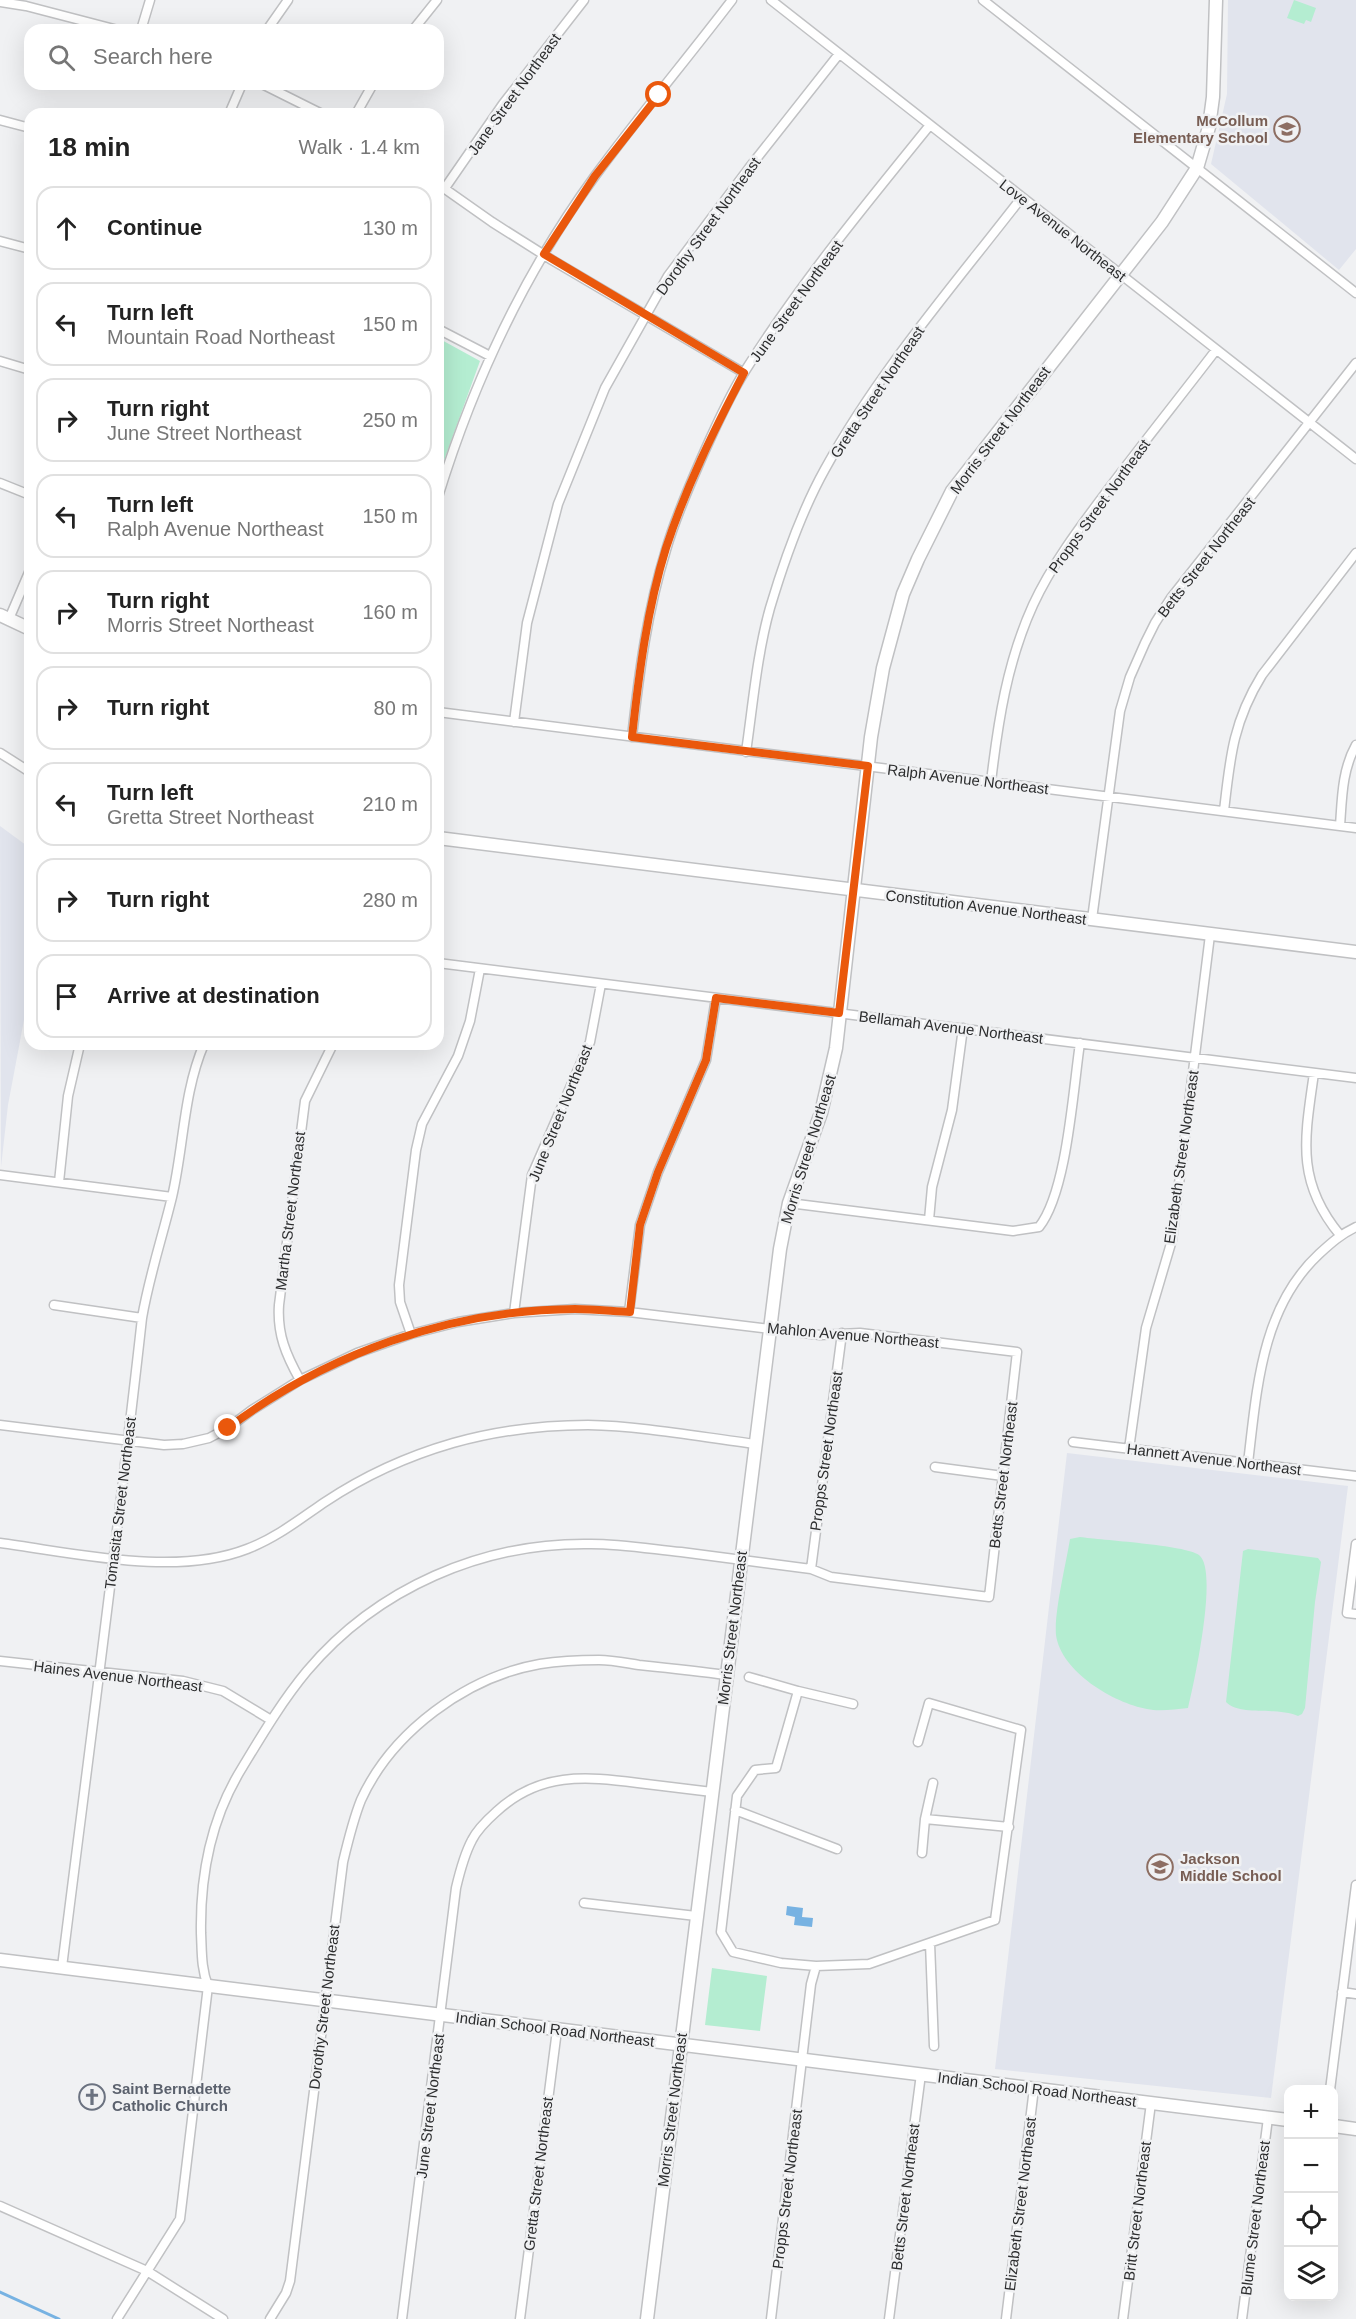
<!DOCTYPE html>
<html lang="en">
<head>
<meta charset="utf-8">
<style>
  :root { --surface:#fff; --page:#f6f6f6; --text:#222; --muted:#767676; --line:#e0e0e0 }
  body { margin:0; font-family:Arial,sans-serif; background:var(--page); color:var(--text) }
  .controls { position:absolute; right:18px; bottom:18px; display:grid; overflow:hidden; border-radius:12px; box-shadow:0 6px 24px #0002 }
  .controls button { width:54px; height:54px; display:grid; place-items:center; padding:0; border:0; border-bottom:2px solid var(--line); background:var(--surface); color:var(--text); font:30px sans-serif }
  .stop { position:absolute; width:18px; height:18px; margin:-14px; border:4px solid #ea580c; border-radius:50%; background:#fff }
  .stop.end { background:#ea580c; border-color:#fff; box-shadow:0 2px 6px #0008 }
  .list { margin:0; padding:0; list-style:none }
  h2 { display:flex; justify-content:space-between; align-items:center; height:78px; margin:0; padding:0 24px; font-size:26px }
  h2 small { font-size:20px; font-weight:400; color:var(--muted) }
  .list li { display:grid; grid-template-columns:39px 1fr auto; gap:18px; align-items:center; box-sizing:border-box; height:84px; margin:0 12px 12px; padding:0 12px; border:2px solid var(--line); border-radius:18px }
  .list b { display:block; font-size:22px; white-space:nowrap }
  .list p { margin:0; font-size:20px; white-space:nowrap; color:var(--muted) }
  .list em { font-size:20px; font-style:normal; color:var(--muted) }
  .icon { flex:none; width:33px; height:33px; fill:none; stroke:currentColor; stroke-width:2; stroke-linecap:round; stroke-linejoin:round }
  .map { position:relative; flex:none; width:1356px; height:2319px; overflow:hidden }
  .search { position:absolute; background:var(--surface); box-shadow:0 6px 24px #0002; left:24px; top:24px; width:420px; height:66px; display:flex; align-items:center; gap:15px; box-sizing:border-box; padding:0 21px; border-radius:18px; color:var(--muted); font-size:22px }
  .panel { position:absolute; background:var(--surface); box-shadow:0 6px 24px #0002; left:24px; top:108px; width:420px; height:942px; border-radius:18px }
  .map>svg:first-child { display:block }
</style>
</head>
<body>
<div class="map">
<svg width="1356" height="2319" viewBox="0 0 1356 2319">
  <rect width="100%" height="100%" fill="#f0f1f3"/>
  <path fill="#e1e4ed" d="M1228,0H1356V249L1339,270L1211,164L1227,94Z
    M0,826L30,848V988L8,1105L1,1167Z
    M1067,1453L1348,1486L1271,2098L995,2069Z"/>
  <path fill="#b4edd1" d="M1294,0L1316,8L1311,22L1306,20L1304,24L1287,18Z
    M438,338L480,361L438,477Z
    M1080,1537C1100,1540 1186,1545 1199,1555C1219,1570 1194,1683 1188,1708C1175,1709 1160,1712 1147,1709C1114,1703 1061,1672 1056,1635C1054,1612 1066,1564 1070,1539Z
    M1248,1549L1318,1558L1321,1562L1315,1602L1305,1708L1302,1714L1298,1716C1277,1706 1241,1717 1226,1702L1243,1551Z
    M712,1968L767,1976L760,2031L705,2025Z"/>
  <path fill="#77b2e2" d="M787,1906L803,1908L802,1917L813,1918L812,1927L794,1925L795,1917L786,1915Z"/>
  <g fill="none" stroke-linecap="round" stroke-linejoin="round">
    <path stroke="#77b2e2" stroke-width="3" d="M0,2292L59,2319"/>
    <g stroke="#c0c1c3" stroke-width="11">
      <path id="street" d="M771,0L1356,459
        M983,0L1356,293
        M0,2L26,6L118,30
        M141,30L150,0
        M267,30L288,0
        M413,30L437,0
        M262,84L322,114
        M229,114L242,84
        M356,114L373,84
        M0,120L30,128
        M438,184L492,222L552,260L744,373
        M445,188L503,104L584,0
        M0,241L30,249
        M438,329L490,356
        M0,361L30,370
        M0,483L30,495
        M438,497C473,383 525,272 595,176C639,116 687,59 732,0
        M9,619L30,570
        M438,712L1356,828
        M514,722L527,623L558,504L605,388L668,276L749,168L839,54
        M632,737C639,674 647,611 666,550C675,518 689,487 702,457C715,428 728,398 745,371C799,285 866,204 930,125
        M746,752C753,704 757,654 770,608C784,561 801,512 825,469C879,371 954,285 1022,197
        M0,753L30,772
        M991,782C998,722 1007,662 1033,605C1052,564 1080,527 1107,491C1143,443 1180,397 1216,350
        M1224,811C1230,758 1233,722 1262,675L1356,553
        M1340,826C1342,798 1342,770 1356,745
        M1092,919L1120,711L1130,677L1145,643L1155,623L1171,598L1356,363
        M438,963L1356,1078
        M1314,1073C1305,1137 1295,1181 1340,1235
        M0,1175L172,1197
        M59,1182L68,1096L80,1044
        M789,1203L1013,1231L1039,1227C1067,1192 1073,1090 1080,1043
        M929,1220L932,1187L952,1110L963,1028
        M54,1305L142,1318
        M629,1312L640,1225L658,1172L706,1060L716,998
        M514,1313L532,1175L590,1042L601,984
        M411,1334L400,1302L399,1285L416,1150L422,1124L458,1056L470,1021L480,969
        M300,1380C286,1355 277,1334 279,1305L305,1101L333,1044
        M0,1425L164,1445L183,1444L209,1438L228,1428L252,1410L300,1380L357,1353L411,1334L458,1322L514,1313L575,1309L629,1312L820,1335L860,1333L1017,1352L989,1597L831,1577L811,1569C768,1563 724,1558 681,1552C651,1549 621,1544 591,1544C483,1542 377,1588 307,1671C282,1701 262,1735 242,1768C211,1818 200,1875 201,1933C202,1952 201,1968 208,1986L180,2219L117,2319
        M1073,1442L1356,1476
        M1129,1449L1146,1328L1172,1240L1210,935
        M1248,1463C1257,1389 1261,1308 1319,1254C1331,1243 1341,1234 1356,1227
        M935,1467L1003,1476
        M0,1543C76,1553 175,1577 247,1549C276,1538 300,1519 325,1502C364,1476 408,1456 453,1443C496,1431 543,1425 588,1425C643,1426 700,1437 755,1444
        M1356,1544L1347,1613L1356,1614
        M811,1569L842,1333
        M0,1661L183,1681L223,1691L271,1720
        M749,1677L798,1691L776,1768L755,1770L737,1796L721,1932L733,1952L781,1963L816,1966
        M798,1691L853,1704
        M735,1810L837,1849
        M925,1819L1009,1827
        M922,1853L925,1819L933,1783
        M584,1903L696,1916
        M930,1943L934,2046
        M62,1967C89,1751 118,1535 142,1318C149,1277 162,1238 172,1197C184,1146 183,1093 204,1044
        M1342,1992L1356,1994
        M1330,2090L1356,1885
        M0,2206L147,2271L223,2319
        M270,2319L286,2293L290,2281L343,1862C348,1841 353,1820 361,1800C392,1732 466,1677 540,1664C559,1661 579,1660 599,1660C612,1660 626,1663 639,1665C668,1668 697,1671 726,1675
        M402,2319L456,1888C460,1871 464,1855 472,1840C477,1830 487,1820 496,1812C539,1772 585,1776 638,1783C663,1786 687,1789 712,1792
        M520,2319L557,2030
        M771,2319L811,1984L816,1966L869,1964L995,1920L1021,1730L929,1703L918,1742
        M889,2319L921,2074
        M1006,2319L1034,2088
        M1123,2319L1151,2103
        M1242,2319L1268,2118"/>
    </g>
    <g stroke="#c0c1c3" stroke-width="15">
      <path id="secondary" d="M0,615L30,629
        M438,838L1356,952
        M0,1960L1288,2120
        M1334,2126L1356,2129
        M647,2319L780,1249L789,1203L821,1113L836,1048L871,737L883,668L903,594L918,559L952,491L1162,222L1197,168L1209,127L1213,97L1216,0"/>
    </g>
    <use href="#street" stroke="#fff" stroke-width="8"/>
    <use href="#secondary" stroke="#fff" stroke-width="12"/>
  </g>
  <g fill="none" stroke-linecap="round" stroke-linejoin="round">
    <path stroke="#ea580c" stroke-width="8" d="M228,1428C328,1353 449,1310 575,1309C593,1309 611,1311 630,1312L640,1225L658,1172L706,1060L716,998L839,1013L868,766L632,737C639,673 647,609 666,548C686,487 714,430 744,373L544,254L595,176L659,95"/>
  </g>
  <defs>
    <g id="school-ring" transform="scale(1.35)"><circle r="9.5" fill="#f0f1f3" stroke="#8d6e63" stroke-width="1.5"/><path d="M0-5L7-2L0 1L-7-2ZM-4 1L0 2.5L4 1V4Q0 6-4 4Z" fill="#8d6e63"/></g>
    <g id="church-ring" transform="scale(1.35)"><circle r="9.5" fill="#f0f1f3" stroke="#6b7280" stroke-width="1.5"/><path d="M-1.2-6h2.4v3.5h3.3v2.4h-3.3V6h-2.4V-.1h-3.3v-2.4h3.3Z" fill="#6b7280"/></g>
  </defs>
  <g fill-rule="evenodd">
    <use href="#school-ring" x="1287" y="129"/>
    <use href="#school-ring" x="1160" y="1867"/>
    <use href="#church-ring" x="92" y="2097"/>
  </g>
  <g text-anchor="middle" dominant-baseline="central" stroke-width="5" stroke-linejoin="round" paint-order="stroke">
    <g font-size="15" fill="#2c2d2e" stroke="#f0f1f3">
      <text transform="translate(514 94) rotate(-54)">Jane Street Northeast</text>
      <text transform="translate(708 226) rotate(-54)">Dorothy Street Northeast</text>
      <text transform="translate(1063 230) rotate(38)">Love Avenue Northeast</text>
      <text transform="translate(796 301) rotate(-54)">June Street Northeast</text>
      <text transform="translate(877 392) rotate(-56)">Gretta Street Northeast</text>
      <text transform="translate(1000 430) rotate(-53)">Morris Street Northeast</text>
      <text transform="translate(1099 506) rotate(-54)">Propps Street Northeast</text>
      <text transform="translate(1206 557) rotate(-52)">Betts Street Northeast</text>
      <text transform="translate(968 779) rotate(7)">Ralph Avenue Northeast</text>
      <text transform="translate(986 907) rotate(7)">Constitution Avenue Northeast</text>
      <text transform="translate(951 1027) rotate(7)">Bellamah Avenue Northeast</text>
      <text transform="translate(560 1113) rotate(-68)">June Street Northeast</text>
      <text transform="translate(808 1149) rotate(-73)">Morris Street Northeast</text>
      <text transform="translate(1181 1157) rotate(-82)">Elizabeth Street Northeast</text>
      <text transform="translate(290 1211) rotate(-83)">Martha Street Northeast</text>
      <text transform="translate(853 1335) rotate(5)">Mahlon Avenue Northeast</text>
      <text transform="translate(826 1451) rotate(-82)">Propps Street Northeast</text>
      <text transform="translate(1214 1459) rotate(7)">Hannett Avenue Northeast</text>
      <text transform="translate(1003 1475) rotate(-83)">Betts Street Northeast</text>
      <text transform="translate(120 1503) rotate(-83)">Tomasita Street Northeast</text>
      <text transform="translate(732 1628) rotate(-83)">Morris Street Northeast</text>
      <text transform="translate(118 1676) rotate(7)">Haines Avenue Northeast</text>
      <text transform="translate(324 2007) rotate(-83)">Dorothy Street Northeast</text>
      <text transform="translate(555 2029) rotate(7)">Indian School Road Northeast</text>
      <text transform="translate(1037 2089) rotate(7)">Indian School Road Northeast</text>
      <text transform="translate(430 2106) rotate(-83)">June Street Northeast</text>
      <text transform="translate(672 2110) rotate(-83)">Morris Street Northeast</text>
      <text transform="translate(538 2174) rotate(-83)">Gretta Street Northeast</text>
      <text transform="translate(787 2189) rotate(-83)">Propps Street Northeast</text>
      <text transform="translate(905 2197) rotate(-83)">Betts Street Northeast</text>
      <text transform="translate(1020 2204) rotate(-83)">Elizabeth Street Northeast</text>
      <text transform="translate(1137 2211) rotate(-83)">Britt Street Northeast</text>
      <text transform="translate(1255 2218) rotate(-83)">Blume Street Northeast</text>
    </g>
    <g font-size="15" font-weight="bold" fill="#785e54" stroke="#f0f1f3" text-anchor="end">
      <text x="1268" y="120">McCollum<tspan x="1268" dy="17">Elementary School</tspan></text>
      <text x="1180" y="1858" text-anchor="start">Jackson<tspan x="1180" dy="17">Middle School</tspan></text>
    </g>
    <g font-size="15" font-weight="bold" fill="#5b616d" stroke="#f0f1f3" text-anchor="start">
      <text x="112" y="2088">Saint Bernadette<tspan x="112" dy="17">Catholic Church</tspan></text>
    </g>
  </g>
</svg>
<div class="controls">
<button>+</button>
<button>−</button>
<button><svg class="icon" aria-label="locate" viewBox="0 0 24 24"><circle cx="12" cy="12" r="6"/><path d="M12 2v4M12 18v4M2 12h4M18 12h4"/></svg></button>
<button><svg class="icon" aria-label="layers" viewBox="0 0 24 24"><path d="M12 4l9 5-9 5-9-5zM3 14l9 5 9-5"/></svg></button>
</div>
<div class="stop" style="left:659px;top:95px"></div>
<div class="stop end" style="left:228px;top:1428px"></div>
<div class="search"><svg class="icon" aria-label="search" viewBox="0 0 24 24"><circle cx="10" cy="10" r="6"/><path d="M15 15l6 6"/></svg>Search here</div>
<section class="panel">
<h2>18 min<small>Walk · 1.4 km</small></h2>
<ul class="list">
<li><svg class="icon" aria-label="ahead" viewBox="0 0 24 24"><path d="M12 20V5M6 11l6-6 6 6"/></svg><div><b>Continue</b></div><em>130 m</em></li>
<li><svg class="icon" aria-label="left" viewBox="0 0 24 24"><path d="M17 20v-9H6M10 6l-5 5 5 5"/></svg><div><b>Turn left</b><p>Mountain Road Northeast</p></div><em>150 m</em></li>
<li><svg class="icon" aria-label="right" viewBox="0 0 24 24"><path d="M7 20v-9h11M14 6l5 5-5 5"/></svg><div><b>Turn right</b><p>June Street Northeast</p></div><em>250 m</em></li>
<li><svg class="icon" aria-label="left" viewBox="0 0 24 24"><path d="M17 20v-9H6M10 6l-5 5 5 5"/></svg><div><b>Turn left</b><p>Ralph Avenue Northeast</p></div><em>150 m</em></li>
<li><svg class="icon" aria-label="right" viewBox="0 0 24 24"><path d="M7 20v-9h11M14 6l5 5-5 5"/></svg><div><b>Turn right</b><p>Morris Street Northeast</p></div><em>160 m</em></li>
<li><svg class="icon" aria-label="right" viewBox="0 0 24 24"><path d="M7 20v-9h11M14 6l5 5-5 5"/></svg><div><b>Turn right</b></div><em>80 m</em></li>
<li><svg class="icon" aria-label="left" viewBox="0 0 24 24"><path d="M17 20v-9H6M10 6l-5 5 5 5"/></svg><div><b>Turn left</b><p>Gretta Street Northeast</p></div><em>210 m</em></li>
<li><svg class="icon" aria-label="right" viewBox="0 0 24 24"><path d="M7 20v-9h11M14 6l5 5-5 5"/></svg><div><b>Turn right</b></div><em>280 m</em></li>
<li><svg class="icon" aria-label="arrive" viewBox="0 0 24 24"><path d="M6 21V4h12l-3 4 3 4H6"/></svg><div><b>Arrive at destination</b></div></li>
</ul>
</section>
</div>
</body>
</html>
